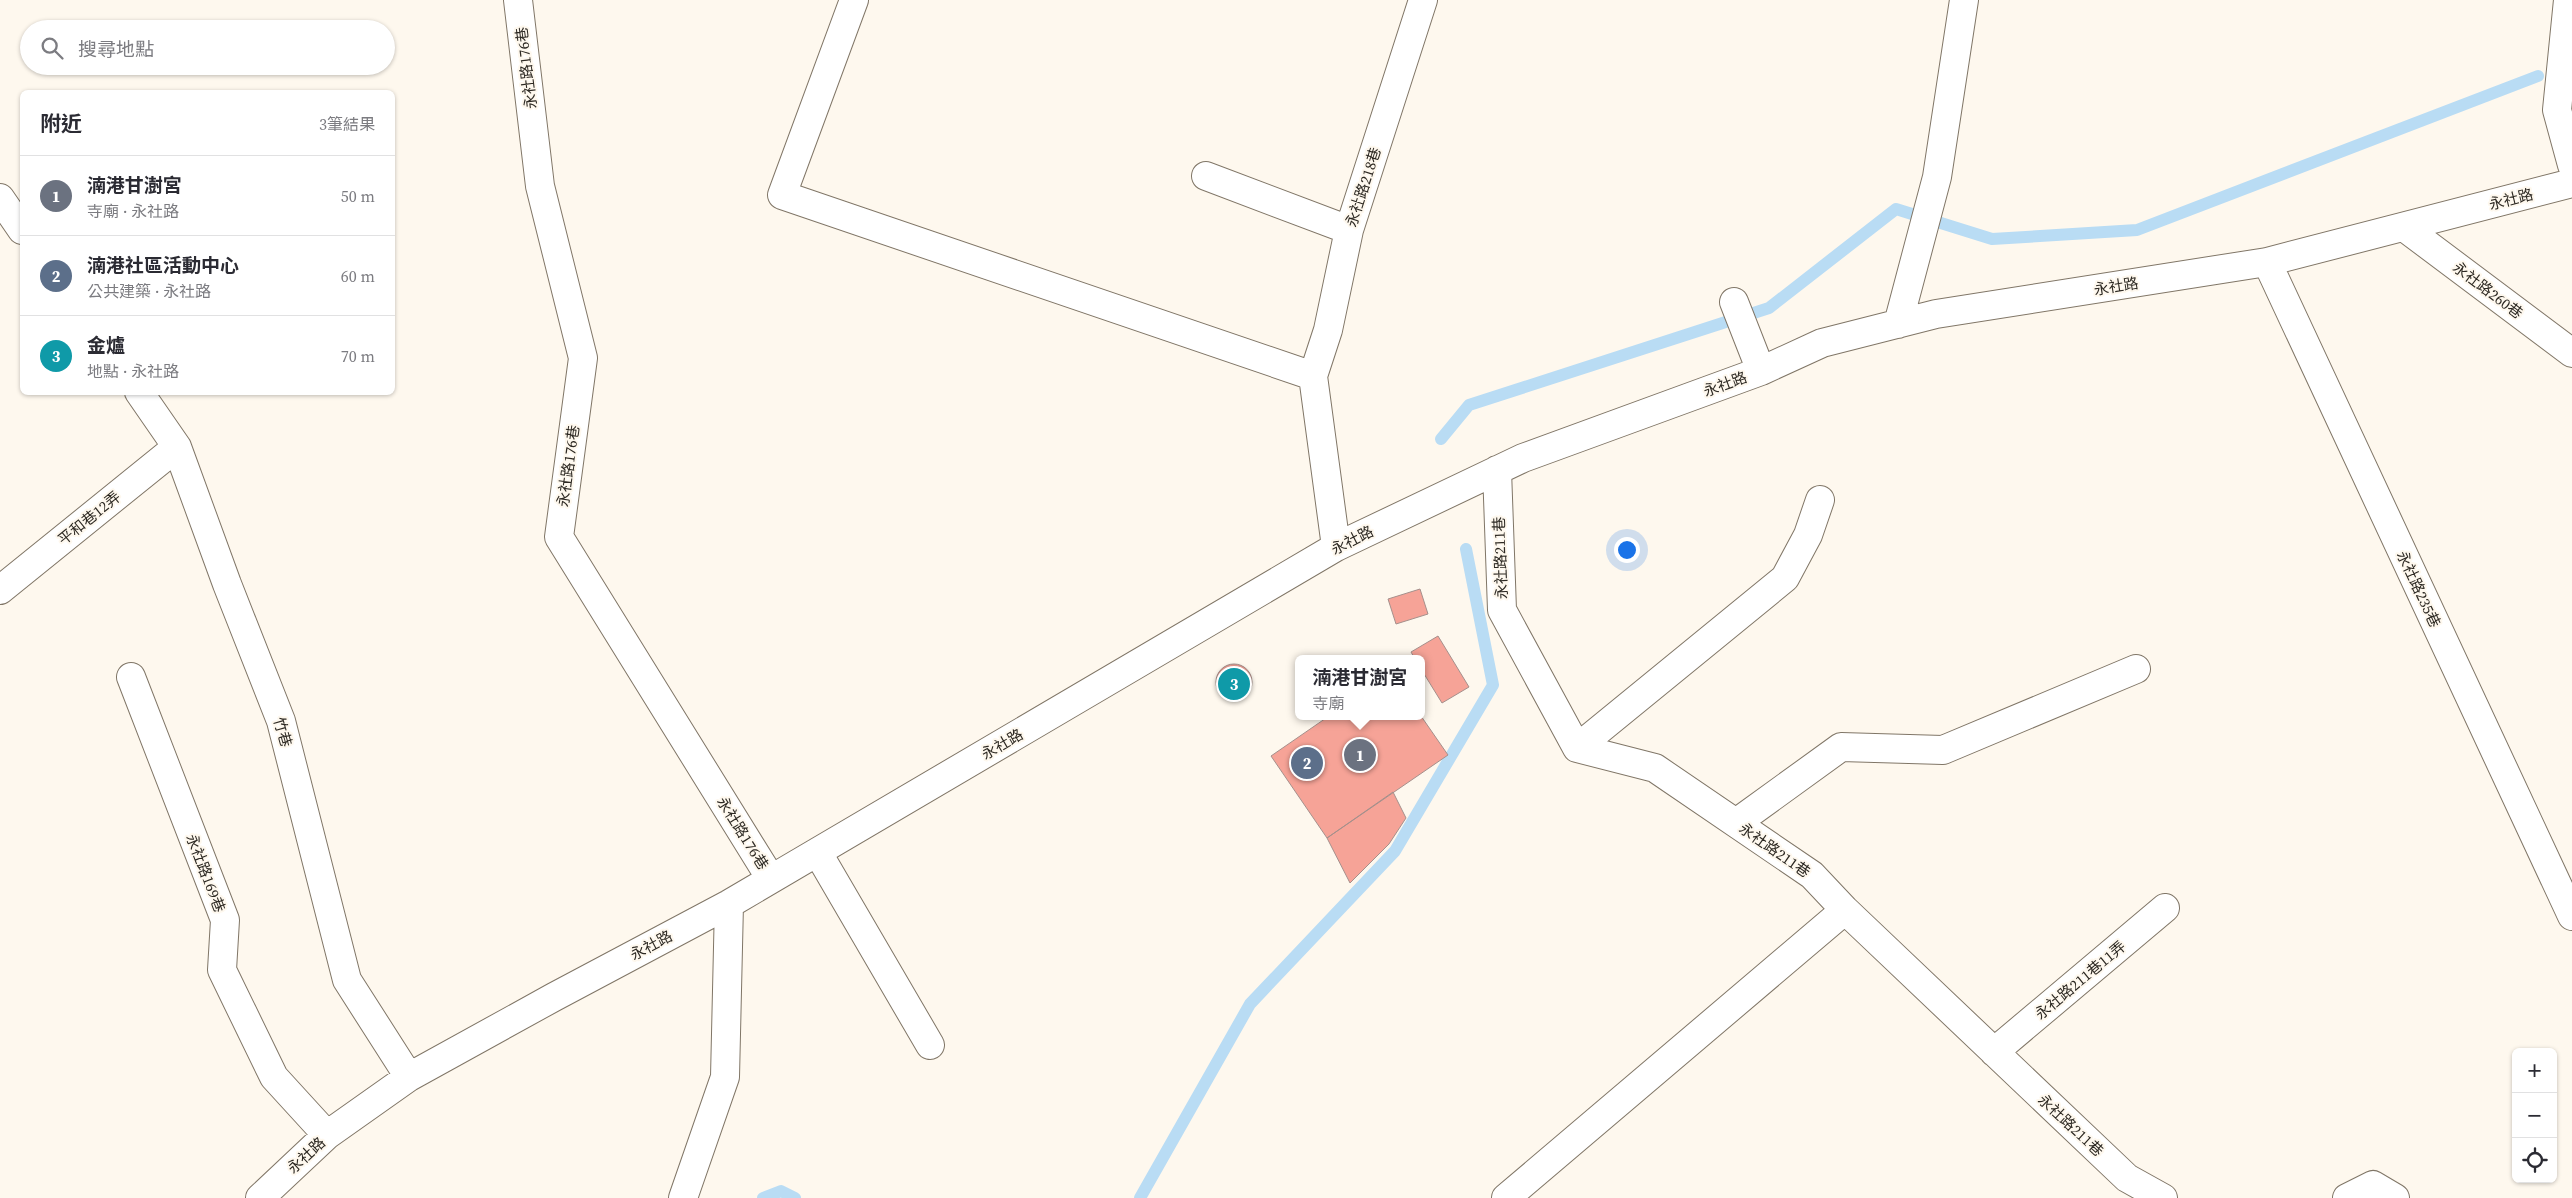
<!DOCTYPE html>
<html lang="zh-TW">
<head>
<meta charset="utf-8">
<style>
  :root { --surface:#fff; --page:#f7f7f7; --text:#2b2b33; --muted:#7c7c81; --line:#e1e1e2; --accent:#c7385e }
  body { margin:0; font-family:"Source Serif 4","Noto Sans TC",serif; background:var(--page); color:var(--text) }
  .controls { position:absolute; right:15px; bottom:15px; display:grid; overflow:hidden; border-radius:8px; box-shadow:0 1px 4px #0004 }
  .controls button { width:45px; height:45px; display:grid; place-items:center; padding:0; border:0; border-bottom:1px solid var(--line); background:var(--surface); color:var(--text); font:25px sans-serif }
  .you { position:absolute; left:1626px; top:549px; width:18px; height:18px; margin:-12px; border:4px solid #fff; border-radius:50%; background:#1a73e8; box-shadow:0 0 0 8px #1a73e833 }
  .badge { display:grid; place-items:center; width:32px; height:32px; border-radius:50%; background:var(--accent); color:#fff; font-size:16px; font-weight:700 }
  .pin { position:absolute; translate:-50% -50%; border:2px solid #fff; box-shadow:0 1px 5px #0006 }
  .popup { position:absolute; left:1295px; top:655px; width:130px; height:65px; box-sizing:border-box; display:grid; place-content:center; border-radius:8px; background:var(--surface); filter:drop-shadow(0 1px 4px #0005); font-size:16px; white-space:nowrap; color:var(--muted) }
  .popup b { font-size:19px; color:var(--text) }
  .popup::after { content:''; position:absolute; left:50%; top:100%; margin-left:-10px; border:10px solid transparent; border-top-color:var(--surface) }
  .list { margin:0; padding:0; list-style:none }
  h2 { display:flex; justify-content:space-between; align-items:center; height:65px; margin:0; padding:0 20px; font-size:21px }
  h2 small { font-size:16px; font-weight:400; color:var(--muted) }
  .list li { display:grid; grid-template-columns:32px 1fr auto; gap:15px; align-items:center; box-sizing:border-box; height:80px; padding:0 20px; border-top:1px solid var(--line) }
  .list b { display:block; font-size:19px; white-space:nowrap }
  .list p { margin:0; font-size:16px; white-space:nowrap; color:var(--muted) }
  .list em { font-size:16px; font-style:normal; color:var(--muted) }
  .icon { flex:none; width:28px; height:28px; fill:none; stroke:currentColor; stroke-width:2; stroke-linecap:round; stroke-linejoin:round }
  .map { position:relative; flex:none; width:2572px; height:1198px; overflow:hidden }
  .search { position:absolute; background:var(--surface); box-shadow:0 1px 4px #0004; left:20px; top:20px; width:375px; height:55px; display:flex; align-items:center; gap:12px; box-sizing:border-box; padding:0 18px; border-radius:28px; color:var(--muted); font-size:19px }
  .panel { position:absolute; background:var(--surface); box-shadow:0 1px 4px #0004; left:20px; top:90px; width:375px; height:305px; border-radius:8px }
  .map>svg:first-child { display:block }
</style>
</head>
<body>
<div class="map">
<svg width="2572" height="1198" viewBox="0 0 2572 1198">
  <rect width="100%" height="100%" fill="#fef8ee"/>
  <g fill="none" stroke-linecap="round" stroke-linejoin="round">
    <path stroke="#b9dcf4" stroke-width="12" d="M1441,439L1469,405L1769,308L1896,209L1992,239L2137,230L2538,76
      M763,1198L781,1191L795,1198
      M1140,1198L1250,1004L1395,851L1493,685L1466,549"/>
  </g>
  <path fill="#f6a397" stroke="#a5908c" d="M1420,589L1428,614L1396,624L1388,599Z
    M1438,636L1469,687L1442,703L1421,669V659H1415L1411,652Z
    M1216 682a18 18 0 1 1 36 0a18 18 0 1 1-36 0Z
    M1329,716H1421L1448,755L1327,838L1271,756Z
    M1393,792L1406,818L1389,844L1350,883L1327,838Z"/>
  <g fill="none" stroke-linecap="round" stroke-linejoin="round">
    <g stroke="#807667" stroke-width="30">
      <path id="minor" d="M518,0L540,186L583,358L559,537L771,879
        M854,0L782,195L1313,376L1336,547
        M2568,0L2557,110L2572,165
        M1206,176L1349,230
        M0,198L22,230
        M2404,227L2572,353
        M2267,262L2572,916
        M1734,302L1761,371
        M1898,324L1937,177L1964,0
        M1313,376L1328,330L1349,230L1423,0
        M139,392L177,447L227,584L281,721L347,980L409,1077
        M1497,470L1502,610L1577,748L1655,768L1812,875L1845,910L2127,1178L2163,1198
        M0,590L177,447
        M131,677L225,920L222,970L274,1077L327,1135
        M1577,748L1785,578L1808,535L1820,500
        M1736,823L1841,747L1943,750L2136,669
        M818,853L930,1045
        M1994,1052L2165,908
        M260,1198L327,1135L409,1077L554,997L729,904L1336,547L1523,458L1761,371L1822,343L1936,314L2267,262L2572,183
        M683,1198L725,1077L729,904
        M1506,1198L1845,910
        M2347,1198L2373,1185L2395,1198"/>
    </g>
    <use href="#minor" stroke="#fff" stroke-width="28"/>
  </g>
  <g text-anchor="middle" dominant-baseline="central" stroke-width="4" stroke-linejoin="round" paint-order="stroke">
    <g font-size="15" fill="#2d2923" stroke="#fef8ee">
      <text transform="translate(526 68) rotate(-97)">永社路176巷</text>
      <text transform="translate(1363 187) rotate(-72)">永社路218巷</text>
      <text transform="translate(2511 199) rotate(-14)">永社路</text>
      <text transform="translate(2116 286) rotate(-9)">永社路</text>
      <text transform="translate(2488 290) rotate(37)">永社路260巷</text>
      <text transform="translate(1725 384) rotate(-20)">永社路</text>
      <text transform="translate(568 466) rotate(-82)">永社路176巷</text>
      <text transform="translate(89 518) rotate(-39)">平和巷12弄</text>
      <text transform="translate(1352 540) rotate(-27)">永社路</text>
      <text transform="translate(1500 558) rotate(-92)">永社路211巷</text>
      <text transform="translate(2419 589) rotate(65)">永社路235巷</text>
      <text transform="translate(283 732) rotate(74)">竹巷</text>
      <text transform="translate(1002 744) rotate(-30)">永社路</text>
      <text transform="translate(743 833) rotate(58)">永社路176巷</text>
      <text transform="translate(1775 850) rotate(35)">永社路211巷</text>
      <text transform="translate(206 873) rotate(69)">永社路169巷</text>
      <text transform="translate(651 945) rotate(-28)">永社路</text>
      <text transform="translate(2080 980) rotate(-40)">永社路211巷11弄</text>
      <text transform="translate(2071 1125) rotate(43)">永社路211巷</text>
      <text transform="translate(306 1155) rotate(-43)">永社路</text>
    </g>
  </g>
</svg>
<div class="controls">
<button>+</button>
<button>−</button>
<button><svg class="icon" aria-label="locate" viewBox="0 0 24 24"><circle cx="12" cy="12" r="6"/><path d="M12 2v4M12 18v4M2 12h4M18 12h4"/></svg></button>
</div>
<div class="you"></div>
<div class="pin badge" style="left:1360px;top:755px;background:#6b7280">1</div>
<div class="popup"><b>湳港甘澍宮</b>寺廟</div>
<div class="pin badge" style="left:1307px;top:763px;background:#5c6f8a">2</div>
<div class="pin badge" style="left:1234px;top:684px;background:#0f9aa8">3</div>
<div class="search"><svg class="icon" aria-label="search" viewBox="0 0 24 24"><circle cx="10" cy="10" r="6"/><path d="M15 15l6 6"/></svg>搜尋地點</div>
<section class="panel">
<h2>附近<small>3筆結果</small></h2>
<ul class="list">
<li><span class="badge" style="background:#6b7280">1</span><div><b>湳港甘澍宮</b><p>寺廟 · 永社路</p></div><em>50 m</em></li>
<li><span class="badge" style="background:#5c6f8a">2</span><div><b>湳港社區活動中心</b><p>公共建築 · 永社路</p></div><em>60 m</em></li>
<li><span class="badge" style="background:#0f9aa8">3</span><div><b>金爐</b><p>地點 · 永社路</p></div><em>70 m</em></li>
</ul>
</section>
</div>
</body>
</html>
